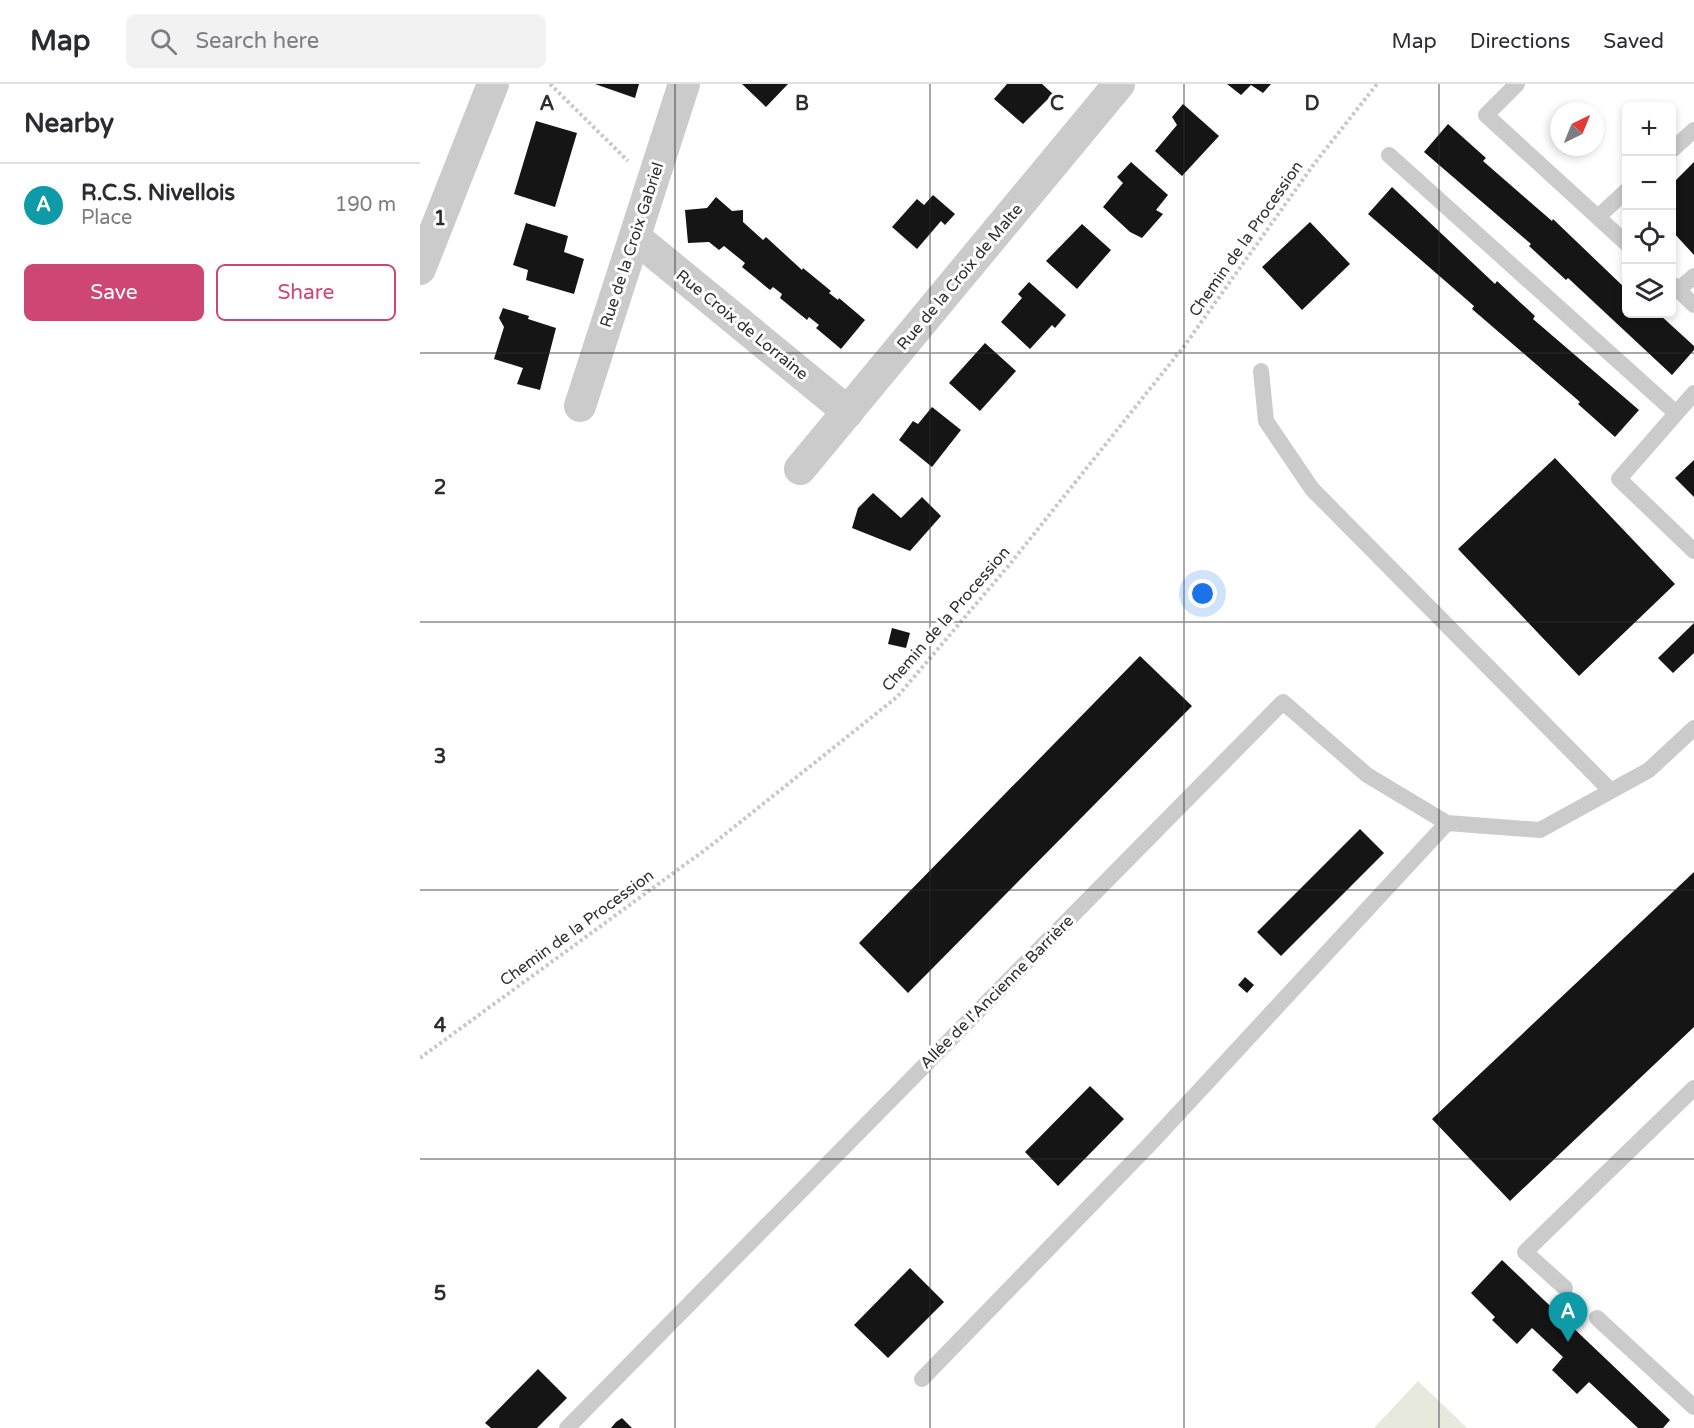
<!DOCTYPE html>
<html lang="en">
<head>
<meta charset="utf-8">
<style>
  :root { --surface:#fff; --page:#f2f2f3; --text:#2b2b33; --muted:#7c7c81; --line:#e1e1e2; --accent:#ce4674 }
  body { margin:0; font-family:"Varela Round",sans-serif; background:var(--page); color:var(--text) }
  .controls { position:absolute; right:18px; top:18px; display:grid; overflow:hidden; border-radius:9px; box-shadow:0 3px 9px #0003 }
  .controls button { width:54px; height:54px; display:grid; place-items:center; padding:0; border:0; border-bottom:2px solid var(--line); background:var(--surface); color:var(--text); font:30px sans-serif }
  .compass { position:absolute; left:1130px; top:18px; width:54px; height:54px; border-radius:50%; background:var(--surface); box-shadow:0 3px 9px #0003; rotate:43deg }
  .you { position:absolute; left:783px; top:510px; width:21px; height:21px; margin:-15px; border:4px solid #fff; border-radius:50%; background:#1a73e8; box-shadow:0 0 0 9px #1a73e833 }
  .badge { display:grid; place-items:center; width:39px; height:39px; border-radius:50%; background:var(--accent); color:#fff; font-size:20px; font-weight:700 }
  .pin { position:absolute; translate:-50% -50px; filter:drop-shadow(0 2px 3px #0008) }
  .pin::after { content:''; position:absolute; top:32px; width:21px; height:18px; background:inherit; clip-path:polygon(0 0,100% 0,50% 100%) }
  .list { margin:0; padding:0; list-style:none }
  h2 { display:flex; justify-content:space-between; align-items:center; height:78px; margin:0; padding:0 24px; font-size:26px }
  h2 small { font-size:20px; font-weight:400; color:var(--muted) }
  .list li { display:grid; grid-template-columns:39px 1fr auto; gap:18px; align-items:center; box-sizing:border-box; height:84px; padding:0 24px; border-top:2px solid var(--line) }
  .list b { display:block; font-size:22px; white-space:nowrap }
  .list p { margin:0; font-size:20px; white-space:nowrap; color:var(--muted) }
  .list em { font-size:20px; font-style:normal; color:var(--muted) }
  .actions { display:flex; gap:12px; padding:18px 24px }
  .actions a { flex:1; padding:14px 0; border:2px solid var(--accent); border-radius:9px; text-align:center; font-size:21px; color:var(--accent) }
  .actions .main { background:var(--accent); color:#fff }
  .icon { flex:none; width:33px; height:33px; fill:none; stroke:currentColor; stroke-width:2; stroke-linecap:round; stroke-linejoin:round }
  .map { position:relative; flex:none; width:1274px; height:1344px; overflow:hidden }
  header { display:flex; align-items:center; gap:36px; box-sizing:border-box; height:84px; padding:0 30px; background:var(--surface); border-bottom:2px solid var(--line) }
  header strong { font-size:28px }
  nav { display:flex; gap:33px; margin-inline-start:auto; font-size:21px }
  .search { width:420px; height:54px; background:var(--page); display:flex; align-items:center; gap:15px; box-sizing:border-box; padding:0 21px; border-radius:9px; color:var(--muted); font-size:22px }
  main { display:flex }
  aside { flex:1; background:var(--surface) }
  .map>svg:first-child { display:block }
</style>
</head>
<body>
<header>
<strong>Map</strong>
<div class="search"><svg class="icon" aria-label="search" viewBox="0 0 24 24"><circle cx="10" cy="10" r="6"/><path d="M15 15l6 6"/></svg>Search here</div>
<nav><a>Map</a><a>Directions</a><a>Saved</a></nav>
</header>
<main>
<aside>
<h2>Nearby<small></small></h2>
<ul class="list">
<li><span class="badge" style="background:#0f9aa8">A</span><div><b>R.C.S. Nivellois</b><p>Place</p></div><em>190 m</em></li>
</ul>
<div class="actions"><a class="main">Save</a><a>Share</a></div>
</aside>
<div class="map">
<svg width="1274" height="1344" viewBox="0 0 1274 1344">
  <rect width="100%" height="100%" fill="#fff"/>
  <path fill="#e7e9dd" d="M998,1297L1047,1344H954Z"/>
  <path fill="#151515" d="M175,0H219L215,14Z
    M322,0H368L346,23Z
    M587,0H622L633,10L603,40L574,15Z
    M807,0H851L843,9L831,1L821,11Z
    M763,20L799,52L762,92L735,67L757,41L752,33Z
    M116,37L157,49L135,123L94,110Z
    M1028,40L1066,74L1063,77L1132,137L1133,135L1206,205V230H1233L1236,232L1239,230L1274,262V266L1252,291L1148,194L1146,196L1109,162L1111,160L1004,68Z
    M711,78L748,111L736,126L743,130L722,154L710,148L683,123L703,99L697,93Z
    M1274,78V171L1252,147V100Z
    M972,103L1075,200L1077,197L1115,232L1113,235L1219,326L1195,353L1158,320L1160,318L1052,225L1054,222L948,130Z
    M513,111L535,130L525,141L521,137L497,165L472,143L497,115L504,121Z
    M296,113L312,127L323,126V138L343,156L346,153L382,186L383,184L411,207L409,209L418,216L419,214L445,236L421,265L396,244L399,241L389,233L387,236L360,214L362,210L353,203L350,206L322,183L325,179L304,162L299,166L289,158L268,159L265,126L287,124Z
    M890,138L930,180L882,226L842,183Z
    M106,139L148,152L144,168L164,175L154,210L106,196L108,186L93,181Z
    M662,140L691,166L657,205L626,177Z
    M609,198L646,231L635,244L632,241L610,265L581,238L602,214L598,210Z
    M83,224L109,232L108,235L136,244L120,306L97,300L103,284L74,275L84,243L79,234Z
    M565,259L596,287L560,327L529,299Z
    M512,323L541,346L512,383L479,356L493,337L498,340Z
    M1135,374L1255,500L1159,592L1038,465Z
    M1274,376V413L1255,394Z
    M453,409L481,434L502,413L521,432L490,467L432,444L438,424Z
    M1274,539V569L1253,589L1238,574Z
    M472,544L490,549L486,564L468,560Z
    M720,572L772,622L488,909L439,859Z
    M940,745L964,769L861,872L837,848Z
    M1274,788V943L1090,1117L1012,1035Z
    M825,893L834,901L827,909L818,901Z
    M670,1002L704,1035L638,1102L605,1068Z
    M1082,1176L1250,1336L1243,1344H1218L1169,1298L1157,1310L1132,1286L1143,1273L1112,1244L1097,1260L1072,1236L1075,1233L1051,1209Z
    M490,1184L524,1218L468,1274L434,1241Z
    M118,1285L147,1314L117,1344H71L65,1339Z
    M202,1334L212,1344H191L196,1338Z"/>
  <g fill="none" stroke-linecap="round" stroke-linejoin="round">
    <path stroke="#c8c8c8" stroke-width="4" stroke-dasharray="3 3" stroke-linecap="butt" d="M130,0L208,77
      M0,974L289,763L477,613L590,480L765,261L894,80L957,0"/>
    <path stroke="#cbcbcb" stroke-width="16" d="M1097,0L1066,31L1206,159
      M1252,66L1274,46
      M969,71L1256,329
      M1178,133L1206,107
      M1252,200L1274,221
      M1258,206L1274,192
      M841,287L846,337L892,405L1191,707
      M1274,309L1199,395L1274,467
      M1145,1204L1105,1168L1274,1004
      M1177,1234L1274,1323
      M502,1295L730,1060L1027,739
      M147,1344L863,618L947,691L1027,739L1120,746L1229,686L1274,644"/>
    <path stroke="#cbcbcb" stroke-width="32" d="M216,154L428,328
      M0,185L73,0
      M160,322L264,0
      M380,385L699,0"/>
  </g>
  <path fill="none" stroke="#2e2e2e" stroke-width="1.5" stroke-opacity="0.55" d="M255,0V1344M510,0V1344M764,0V1344M1019,0V1344M0,269H1274M0,538H1274M0,806H1274M0,1075H1274"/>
  <g text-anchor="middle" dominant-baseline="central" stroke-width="6" stroke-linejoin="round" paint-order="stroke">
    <g font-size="16" fill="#2e2e2e" stroke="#fff">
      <text transform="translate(826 155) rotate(-55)">Chemin de la Procession</text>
      <text transform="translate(212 161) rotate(-72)">Rue de la Croix Gabriel</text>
      <text transform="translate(540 193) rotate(-50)">Rue de la Croix de Malte</text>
      <text transform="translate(322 241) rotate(39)">Rue Croix de Lorraine</text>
      <text transform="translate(526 535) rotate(-49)">Chemin de la Procession</text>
      <text transform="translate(157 844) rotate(-36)">Chemin de la Procession</text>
      <text transform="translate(577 908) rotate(-45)">Allée de l'Ancienne Barrière</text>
    </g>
  </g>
  <g font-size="20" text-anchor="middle" font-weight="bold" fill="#2e2e2e" stroke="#fff" stroke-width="6" stroke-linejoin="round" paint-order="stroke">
    <text x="127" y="26">A</text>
    <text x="382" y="26">B</text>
    <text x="637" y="26">C</text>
    <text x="892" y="26">D</text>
    <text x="20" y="141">1</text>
    <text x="20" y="410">2</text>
    <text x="20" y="679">3</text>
    <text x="20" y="948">4</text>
    <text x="20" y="1216">5</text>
  </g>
</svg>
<div class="controls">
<button>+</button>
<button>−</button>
<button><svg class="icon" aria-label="locate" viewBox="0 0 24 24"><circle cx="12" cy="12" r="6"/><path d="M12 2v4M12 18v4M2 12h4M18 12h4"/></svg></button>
<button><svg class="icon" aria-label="layers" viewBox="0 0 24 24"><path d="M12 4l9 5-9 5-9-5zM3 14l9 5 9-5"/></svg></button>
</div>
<svg class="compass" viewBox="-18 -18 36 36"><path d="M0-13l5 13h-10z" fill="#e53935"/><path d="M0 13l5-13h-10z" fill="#7c7c81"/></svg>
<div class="you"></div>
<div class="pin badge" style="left:1148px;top:1258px;background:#0f9aa8">A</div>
</div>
</main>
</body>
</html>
